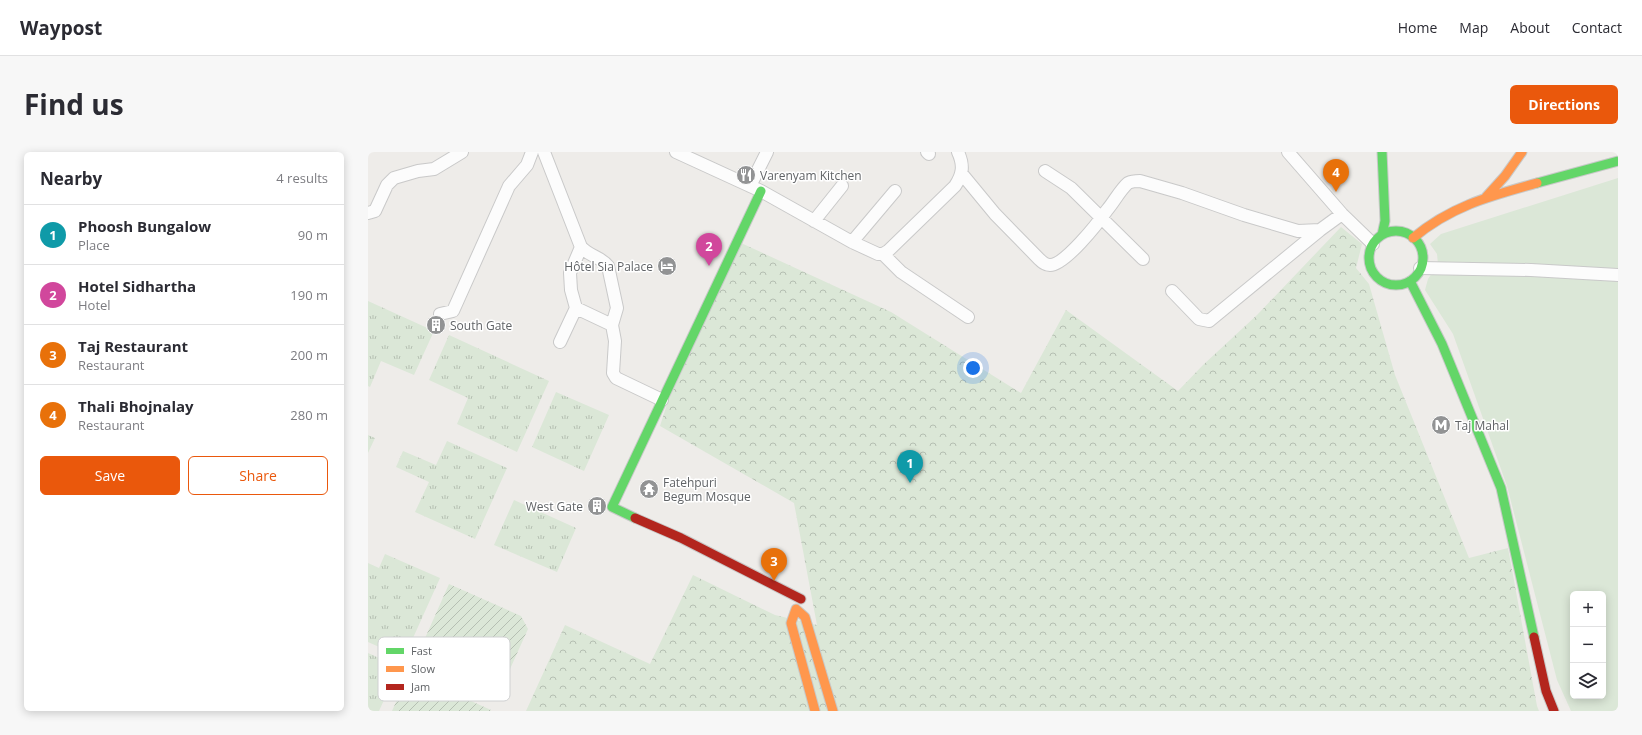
<!DOCTYPE html>
<html lang="en">
<head>
<meta charset="utf-8">
<style>
  :root { --surface:#fff; --page:#f7f7f7; --text:#2b2b33; --muted:#7c7c81; --line:#e1e1e2; --accent:#ea580c }
  body { margin:0; font-family:"Open Sans",sans-serif; background:var(--page); color:var(--text) }
  .controls { position:absolute; right:12px; bottom:12px; display:grid; overflow:hidden; border-radius:6px; box-shadow:0 2px 10px #0003 }
  .controls button { width:36px; height:36px; display:grid; place-items:center; padding:0; border:0; border-bottom:1px solid var(--line); background:var(--surface); color:var(--text); font:20px sans-serif }
  .you { position:absolute; left:605px; top:216px; width:14px; height:14px; margin:-10px; border:3px solid #fff; border-radius:50%; background:#1a73e8; box-shadow:0 0 0 6px #1a73e833 }
  .badge { display:grid; place-items:center; width:26px; height:26px; border-radius:50%; background:var(--accent); color:#fff; font-size:13px; font-weight:700 }
  .pin { position:absolute; translate:-50% -33px; filter:drop-shadow(0 1px 2px #0008) }
  .pin::after { content:''; position:absolute; top:21px; width:14px; height:12px; background:inherit; clip-path:polygon(0 0,100% 0,50% 100%) }
  .list { margin:0; padding:0; list-style:none }
  h2 { display:flex; justify-content:space-between; align-items:center; height:52px; margin:0; padding:0 16px; font-size:17px }
  h2 small { font-size:13px; font-weight:400; color:var(--muted) }
  .list li { display:grid; grid-template-columns:26px 1fr auto; gap:12px; align-items:center; box-sizing:border-box; height:60px; padding:0 16px; border-top:1px solid var(--line) }
  .list b { display:block; font-size:15px; white-space:nowrap }
  .list p { margin:0; font-size:13px; white-space:nowrap; color:var(--muted) }
  .list em { font-size:13px; font-style:normal; color:var(--muted) }
  .actions { display:flex; gap:8px; padding:12px 16px }
  .actions a { flex:1; padding:9px 0; border:1px solid var(--accent); border-radius:6px; text-align:center; font-size:14px; color:var(--accent) }
  .actions .main { background:var(--accent); color:#fff }
  .icon { flex:none; width:22px; height:22px; fill:none; stroke:currentColor; stroke-width:2; stroke-linecap:round; stroke-linejoin:round }
  .map { position:relative; flex:none; width:1250px; height:559px; overflow:hidden; border-radius:6px }
  header { display:flex; align-items:center; gap:24px; box-sizing:border-box; height:56px; padding:0 20px; background:var(--surface); border-bottom:1px solid var(--line) }
  header strong { font-size:19px }
  nav { display:flex; gap:22px; margin-inline-start:auto; font-size:14px }
  .intro { display:flex; align-items:center; justify-content:space-between; box-sizing:border-box; height:96px; padding:0 24px }
  h1 { margin:0; font-size:28px }
  .button { padding:10px 18px; border-radius:6px; background:var(--accent); color:#fff; font-size:14px; font-weight:700 }
  main { display:flex; gap:24px; padding:0 24px }
  aside { flex:1; background:var(--surface); border-radius:6px; box-shadow:0 2px 10px #0003 }
  .map>svg:first-child { display:block }
</style>
</head>
<body>
<header>
<strong>Waypost</strong>
<nav><a>Home</a><a>Map</a><a>About</a><a>Contact</a></nav>
</header>
<div class="intro"><h1>Find us</h1><a class="button">Directions</a></div>
<main>
<aside>
<h2>Nearby<small>4 results</small></h2>
<ul class="list">
<li><span class="badge" style="background:#0f9aa8">1</span><div><b>Phoosh Bungalow</b><p>Place</p></div><em>90 m</em></li>
<li><span class="badge" style="background:#d1479c">2</span><div><b>Hotel Sidhartha</b><p>Hotel</p></div><em>190 m</em></li>
<li><span class="badge" style="background:#e8710a">3</span><div><b>Taj Restaurant</b><p>Restaurant</p></div><em>200 m</em></li>
<li><span class="badge" style="background:#e8710a">4</span><div><b>Thali Bhojnalay</b><p>Restaurant</p></div><em>280 m</em></li>
</ul>
<div class="actions"><a class="main">Save</a><a>Share</a></div>
</aside>
<div class="map">
<svg width="1250" height="559" viewBox="0 0 1250 559">
  <defs>
    <pattern id="forest-crowns" width="20" height="18" patternUnits="userSpaceOnUse"><rect width="20" height="18" fill="#dbe7d7"/><path d="M2 6a3 3 0 1 1 6 0M12 15a3 3 0 1 1 6 0" fill="none" stroke="#b5bfb2"/></pattern>
    <pattern id="park-tufts" width="24" height="20" patternUnits="userSpaceOnUse"><rect width="24" height="20" fill="#dbe7d7"/><path d="M3 7l-1-3M5 7V3M7 7l1-3M15 17l-1-3M17 17v-4M19 17l1-3" fill="none" stroke="#b5bfb2"/></pattern>
    <pattern id="garden-furrows" width="10" height="10" patternUnits="userSpaceOnUse"><rect width="10" height="10" fill="#dbe7d7"/><path d="M-1 1l2-2M0 10L10 0M9 11l2-2" fill="none" stroke="#b5bfb2"/></pattern>
  </defs>
  <rect width="100%" height="100%" fill="#eeece9"/>
  <path fill="#dbe7d7" fill-rule="evenodd" d="M1250,26V559H1203L1189,528L1139,334L1085,182L1057,138L1060,127L1070,112L1069,102L1062,92L1073,82ZM1205,442H1235V544H1205Z"/>
  <path fill="url(#forest-crowns)" d="M973,75L994,92L988,116L1001,132L1027,223L1101,406L1140,396L1169,554L1171,559H158L197,473L282,512L325,423L407,463L449,473L426,351L292,274L300,249L373,91L523,160L653,241L698,158L810,239L835,213L889,163Z"/>
  <path fill="url(#park-tufts)" d="M0,149L66,179L46,223L13,209L2,235L0,234Z
    M81,183L181,229L149,300L89,272L100,246L61,228Z
    M188,240L241,263L216,319L164,295Z
    M0,283L7,286L0,301Z
    M79,289L139,316L107,387L47,360L61,330L28,315L35,299L68,313Z
    M146,348L208,376L189,420L126,393Z
    M17,402L72,426L36,506L0,490V411L11,416Z
    M0,501L31,515L11,559H0Z"/>
  <path fill="url(#garden-furrows)" d="M81,432L153,464L160,477L128,548L46,511Z
    M41,521L123,558L122,559H24Z"/>
  <g fill="none" stroke-linecap="round" stroke-linejoin="round">
    <g stroke="#c9c9c9" stroke-width="14">
      <path id="street" d="M176,0L213,95C221,104 233,105 240,114L249,156L244,173L247,189L245,221L248,226L294,248
        M308,0L393,39L484,90L510,102H515L520,99L587,34C595,22 596,13 590,0
        M559,0L561,2
        M920,0L974,62L1005,92
        M677,19L703,36L775,107
        M594,22L627,62L671,107C674,110 677,113 682,113C697,113 730,71 739,58C746,50 752,38 760,31C764,29 768,29 772,29L814,41L876,63L930,79L952,78L974,62
        M382,34L399,0
        M0,61L7,59L19,33L26,26L50,19L66,17L94,0
        M446,69L474,34
        M484,90L527,39
        M515,102L533,120L600,165
        M1052,116L1163,118L1250,123
        M804,139L831,167L841,169L952,78
        M208,156L244,173
        M72,162L85,159L141,34L159,13L164,0
        M192,190L208,156L203,138L202,121L213,95"/>
    </g>
    <g stroke="#c8c9c8" stroke-width="11">
      <path id="fast" d="M1014,0L1017,69L1014,83
        M1169,31L1250,9
        M1001 106a27 27 0 1 1 54 0a27 27 0 1 1-54 0Z
        M1042,129L1074,192L1133,336L1166,485
        M267,366L244,355L393,39"/>
    </g>
    <g stroke="#c8c9c8" stroke-width="11">
      <path id="slow" d="M1118,45L1137,24L1154,0
        M1045,86C1083,54 1122,44 1169,31
        M447,559L423,471L428,457L437,465L465,559"/>
    </g>
    <g stroke="#c8c9c8" stroke-width="11">
      <path id="jam" d="M267,366L313,386L433,447
        M1166,485L1178,539L1186,559"/>
    </g>
    <use href="#street" stroke="#fcfcfc" stroke-width="12"/>
    <use href="#fast" stroke="#63d668" stroke-width="9"/>
    <use href="#slow" stroke="#ff974d" stroke-width="9"/>
    <use href="#jam" stroke="#b3261e" stroke-width="9"/>
  </g>
  <defs>
    <g id="restaurant-disc" transform="scale(1)"><circle r="9.5" fill="#929394" stroke="#fff"/><path d="M-5-6h1v4h1v-4h1v4h1v-4h1v5L-1.5 .5V6h-2V.5L-5-1ZM5-6V6H3V1.5H1.5Q1.5-4 5-6Z" fill="#fff"/></g>
    <g id="hotel-disc" transform="scale(1)"><circle r="9.5" fill="#929394" stroke="#fff"/><path d="M-6-4.5h1.5V1H6V5H4.5V3h-9V5H-6ZM-4 0a1.8 1.8 0 1 1 3.6 0ZM.5 0V-2.5h3Q6-2.5 6 0Z" fill="#fff"/></g>
    <g id="building-disc" transform="scale(1)"><circle r="9.5" fill="#929394" stroke="#fff"/><path d="M-4-6H4V6H1V3H-1V6H-4ZM-2.5-4.3h1.7v1.8h-1.7ZM.8-4.3h1.7v1.8H.8ZM-2.5-1h1.7V.8h-1.7ZM.8-1h1.7V.8H.8Z" fill="#fff"/></g>
    <g id="metro-disc" transform="scale(1)"><circle r="9.5" fill="#929394" stroke="#fff"/><path d="M-5.5 5V-5H-3L0 0L3-5H5.5V5H3V-.5L0 4L-3-.5V5Z" fill="#fff"/></g>
    <g id="temple-disc" transform="scale(1)"><circle r="9.5" fill="#929394" stroke="#fff"/><path d="M0-6L5-2H3V0L6.5 2.5H4V6H1.5V3h-3V6H-4V2.5H-6.5L-3 0V-2H-5Z" fill="#fff"/></g>
  </defs>
  <g fill-rule="evenodd">
    <use href="#restaurant-disc" x="378" y="23"/>
    <use href="#hotel-disc" x="299" y="114"/>
    <use href="#building-disc" x="68" y="173"/>
    <use href="#metro-disc" x="1073" y="273"/>
    <use href="#temple-disc" x="281" y="337"/>
    <use href="#building-disc" x="229" y="354"/>
  </g>
  <g text-anchor="middle" dominant-baseline="central" stroke-width="3" stroke-linejoin="round" paint-order="stroke">
    <g font-size="12" fill="#606366" stroke="#fff" text-anchor="start">
      <text x="392" y="23">Varenyam Kitchen</text>
      <text x="285" y="114" text-anchor="end">Hôtel Sia Palace</text>
      <text x="82" y="173">South Gate</text>
      <text x="1087" y="273">Taj Mahal</text>
      <text x="295" y="330">Fatehpuri<tspan x="295" dy="14">Begum Mosque</tspan></text>
      <text x="215" y="354" text-anchor="end">West Gate</text>
    </g>
  </g>
  <rect x="10" y="485" width="132" height="64" rx="6" fill="#fff" stroke="#cfd0d1" stroke-width="1"/>
  <rect x="18" y="496" width="18" height="6" fill="#63d668"/>
  <rect x="18" y="514" width="18" height="6" fill="#ff974d"/>
  <rect x="18" y="532" width="18" height="6" fill="#b3261e"/>
  <g font-size="11" fill="#606366">
    <text x="43" y="503">Fast</text>
    <text x="43" y="521">Slow</text>
    <text x="43" y="539">Jam</text>
  </g>
</svg>
<div class="controls">
<button>+</button>
<button>−</button>
<button><svg class="icon" aria-label="layers" viewBox="0 0 24 24"><path d="M12 4l9 5-9 5-9-5zM3 14l9 5 9-5"/></svg></button>
</div>
<div class="you"></div>
<div class="pin badge" style="left:542px;top:331px;background:#0f9aa8">1</div>
<div class="pin badge" style="left:341px;top:114px;background:#d1479c">2</div>
<div class="pin badge" style="left:406px;top:429px;background:#e8710a">3</div>
<div class="pin badge" style="left:968px;top:40px;background:#e8710a">4</div>
</div>
</main>
</body>
</html>
